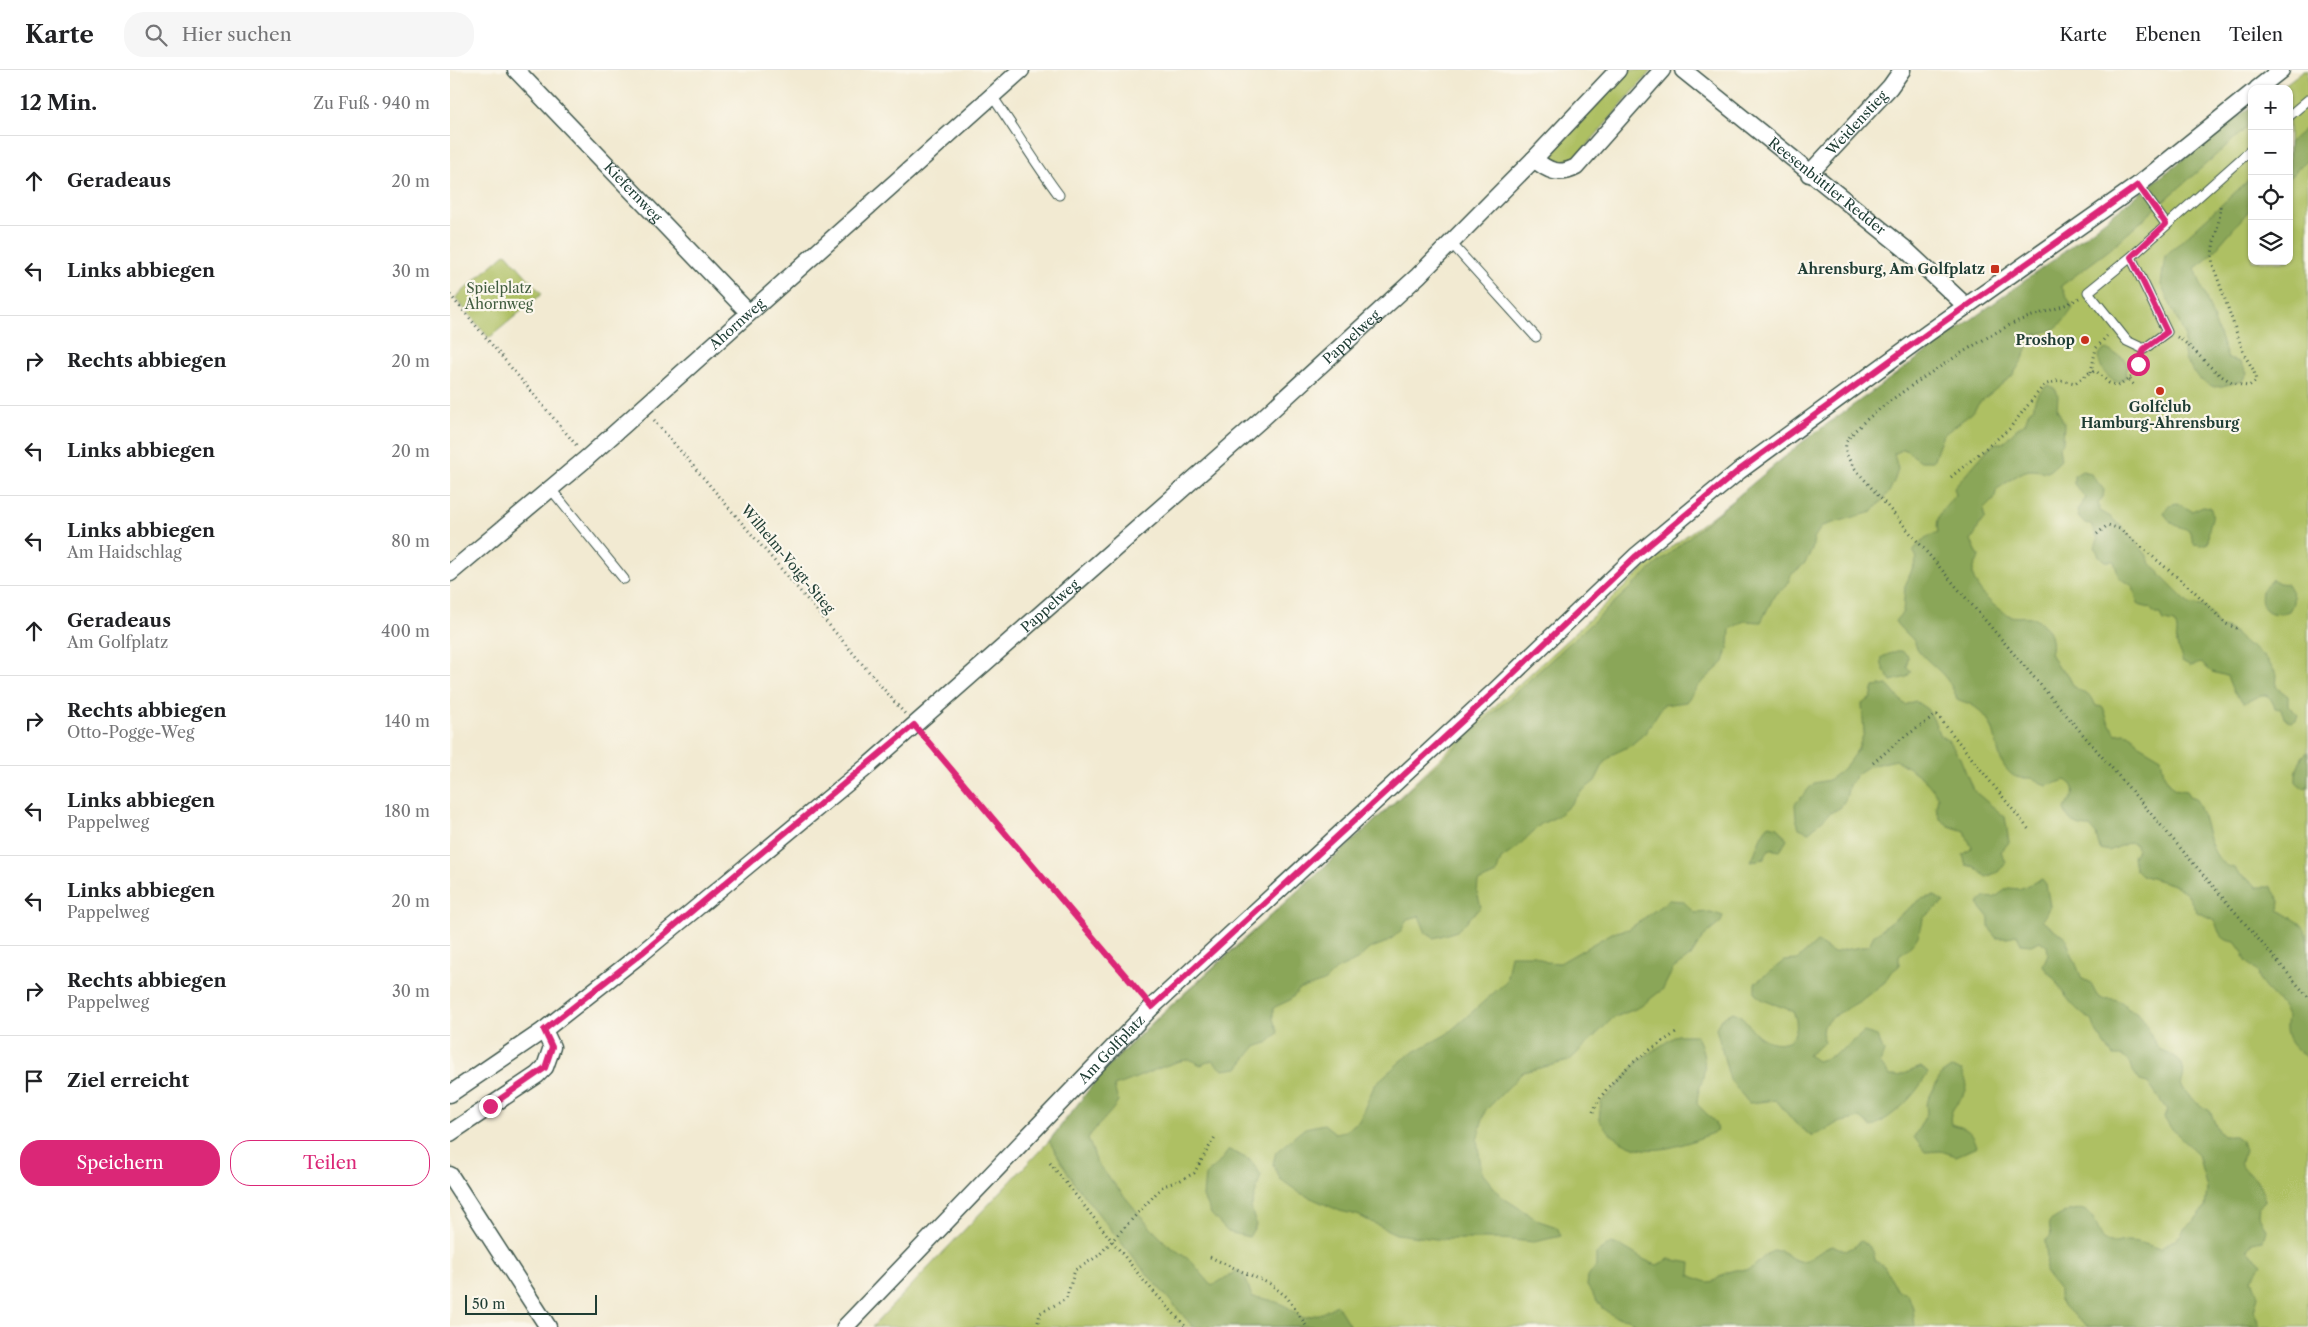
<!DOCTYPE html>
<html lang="de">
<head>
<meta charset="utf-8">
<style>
  :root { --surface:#fff; --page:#f6f6f6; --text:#202124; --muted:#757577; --line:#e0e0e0; --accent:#db2777 }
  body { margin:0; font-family:"Libre Caslon Text",serif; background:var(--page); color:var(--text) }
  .controls { position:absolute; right:15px; top:15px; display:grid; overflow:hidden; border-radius:10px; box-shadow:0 1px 4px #0004 }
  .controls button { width:45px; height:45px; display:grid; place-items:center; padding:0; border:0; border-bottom:1px solid var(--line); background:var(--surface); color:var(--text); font:25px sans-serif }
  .scale { position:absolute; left:15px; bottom:12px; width:132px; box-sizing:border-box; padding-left:5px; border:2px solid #1f3d34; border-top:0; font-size:14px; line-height:18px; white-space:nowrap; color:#1f3d34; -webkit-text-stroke:4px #fbf7ec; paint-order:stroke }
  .stop { position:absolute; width:15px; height:15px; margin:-11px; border:4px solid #db2777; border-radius:50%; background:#fff }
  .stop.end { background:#db2777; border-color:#fff; box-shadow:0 1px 5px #0008 }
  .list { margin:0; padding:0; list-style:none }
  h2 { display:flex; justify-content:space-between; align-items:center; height:65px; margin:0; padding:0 20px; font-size:21px }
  h2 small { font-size:16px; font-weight:400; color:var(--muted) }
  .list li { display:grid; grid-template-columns:32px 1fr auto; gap:15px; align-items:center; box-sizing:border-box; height:90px; padding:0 20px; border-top:1px solid var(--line) }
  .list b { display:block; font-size:19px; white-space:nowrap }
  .list p { margin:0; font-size:16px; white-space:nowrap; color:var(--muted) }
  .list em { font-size:16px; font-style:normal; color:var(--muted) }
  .actions { display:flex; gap:10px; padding:15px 20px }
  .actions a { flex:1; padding:11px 0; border:1px solid var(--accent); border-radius:20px; text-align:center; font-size:18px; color:var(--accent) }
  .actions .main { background:var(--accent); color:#fff }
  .icon { flex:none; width:28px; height:28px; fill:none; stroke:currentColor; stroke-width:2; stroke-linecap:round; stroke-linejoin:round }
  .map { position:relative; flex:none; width:1858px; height:1257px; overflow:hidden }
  header { display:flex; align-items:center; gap:30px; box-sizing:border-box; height:70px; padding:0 25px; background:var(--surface); border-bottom:1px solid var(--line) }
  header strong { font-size:24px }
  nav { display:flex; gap:28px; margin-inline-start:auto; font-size:18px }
  .search { width:350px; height:45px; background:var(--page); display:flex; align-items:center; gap:12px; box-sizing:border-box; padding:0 18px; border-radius:20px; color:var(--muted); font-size:19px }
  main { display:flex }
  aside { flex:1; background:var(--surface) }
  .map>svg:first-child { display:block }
</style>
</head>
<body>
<header>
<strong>Karte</strong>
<div class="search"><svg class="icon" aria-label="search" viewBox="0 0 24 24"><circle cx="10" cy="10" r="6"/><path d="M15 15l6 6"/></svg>Hier suchen</div>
<nav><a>Karte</a><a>Ebenen</a><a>Teilen</a></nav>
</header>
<main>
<aside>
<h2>12 Min.<small>Zu Fuß · 940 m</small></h2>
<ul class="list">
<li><svg class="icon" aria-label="ahead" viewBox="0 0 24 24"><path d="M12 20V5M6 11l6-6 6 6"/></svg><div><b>Geradeaus</b></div><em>20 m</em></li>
<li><svg class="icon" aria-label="left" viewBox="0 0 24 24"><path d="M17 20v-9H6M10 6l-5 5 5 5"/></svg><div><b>Links abbiegen</b></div><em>30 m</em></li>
<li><svg class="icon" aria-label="right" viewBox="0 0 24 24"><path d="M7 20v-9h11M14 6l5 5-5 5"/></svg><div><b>Rechts abbiegen</b></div><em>20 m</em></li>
<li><svg class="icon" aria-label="left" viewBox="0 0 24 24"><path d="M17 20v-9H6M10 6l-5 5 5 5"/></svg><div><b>Links abbiegen</b></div><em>20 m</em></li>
<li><svg class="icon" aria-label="left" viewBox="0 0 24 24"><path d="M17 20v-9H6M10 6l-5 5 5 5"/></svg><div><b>Links abbiegen</b><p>Am Haidschlag</p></div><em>80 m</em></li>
<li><svg class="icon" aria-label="ahead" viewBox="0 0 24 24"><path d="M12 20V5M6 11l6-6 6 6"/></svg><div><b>Geradeaus</b><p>Am Golfplatz</p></div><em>400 m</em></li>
<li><svg class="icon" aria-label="right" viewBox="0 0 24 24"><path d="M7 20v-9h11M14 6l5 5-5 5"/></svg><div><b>Rechts abbiegen</b><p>Otto-Pogge-Weg</p></div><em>140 m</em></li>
<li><svg class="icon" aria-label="left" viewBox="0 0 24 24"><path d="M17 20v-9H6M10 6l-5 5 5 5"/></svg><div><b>Links abbiegen</b><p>Pappelweg</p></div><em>180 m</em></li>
<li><svg class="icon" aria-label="left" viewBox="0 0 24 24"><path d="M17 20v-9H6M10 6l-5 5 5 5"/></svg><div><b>Links abbiegen</b><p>Pappelweg</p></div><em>20 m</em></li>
<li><svg class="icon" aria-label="right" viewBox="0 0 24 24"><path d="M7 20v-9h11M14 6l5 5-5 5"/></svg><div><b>Rechts abbiegen</b><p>Pappelweg</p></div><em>30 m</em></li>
<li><svg class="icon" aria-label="arrive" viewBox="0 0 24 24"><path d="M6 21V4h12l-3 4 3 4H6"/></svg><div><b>Ziel erreicht</b></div></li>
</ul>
<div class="actions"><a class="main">Speichern</a><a>Teilen</a></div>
</aside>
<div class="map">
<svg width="1858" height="1257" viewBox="0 0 1858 1257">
  <rect width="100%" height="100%" fill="#fbf7ec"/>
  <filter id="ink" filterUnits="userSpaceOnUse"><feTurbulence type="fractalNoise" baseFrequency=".02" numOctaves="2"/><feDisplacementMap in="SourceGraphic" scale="10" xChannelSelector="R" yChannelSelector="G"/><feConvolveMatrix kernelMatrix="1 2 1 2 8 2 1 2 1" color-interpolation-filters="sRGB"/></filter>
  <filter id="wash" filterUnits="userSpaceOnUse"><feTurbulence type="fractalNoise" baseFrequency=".0096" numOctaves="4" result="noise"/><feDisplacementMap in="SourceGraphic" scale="20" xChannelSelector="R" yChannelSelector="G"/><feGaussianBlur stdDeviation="1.12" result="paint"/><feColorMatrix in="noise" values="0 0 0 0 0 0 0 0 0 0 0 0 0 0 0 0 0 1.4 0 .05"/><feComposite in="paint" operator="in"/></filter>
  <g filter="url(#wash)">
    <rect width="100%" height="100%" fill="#f2ead2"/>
    <path fill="#aec063" stroke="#667e4c" d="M1179,0H1202L1122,93L1109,99L1098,89L1101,84Z
      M1854,0H1858V1257H422L599,1071L668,986L710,945L917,758L1028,652L1199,494L1370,364L1590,203L1802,40V191H1839V19H1829Z
      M56,183L92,224L39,268L5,228Z"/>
    <path fill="#8aa659" stroke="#547246" d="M1802,36V53L1659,180L1611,216L1623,238C1610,257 1606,261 1583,265L1572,291L1562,306L1530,332L1522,343L1493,365L1483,391H1471L1454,379L1444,384L1448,399L1445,409L1439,422L1422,442L1372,456L1364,468L1362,480L1354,494L1341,505L1336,517L1325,524L1311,552L1294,551L1280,559L1279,575L1274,592L1248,616L1236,632L1213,635L1195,663L1180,676L1163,684L1153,695L1145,711L1132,721L1119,736L1106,747L1091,754L1064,780L1051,789L1046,804L1028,812L1027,822L1031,837L1007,861L984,868L976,863L969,846L957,849L951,861L937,872L919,879L907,890L886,900L874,912L849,920L840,930L823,938V949L828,963L817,973L805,977L788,998L773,1000L762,990L751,995C748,994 744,991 740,990C726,988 681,1012 664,1016L668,1032C659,1046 647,1055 638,1068L647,1093L699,1156L717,1174L741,1191L762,1216L788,1200L796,1209L802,1227C824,1229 837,1235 853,1248L872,1243L887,1235L900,1256L743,1257L685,1190L624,1113L599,1071L651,1004L691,964L1201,499L1351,373L1606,188Z
      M1858,56V89L1839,108V73Z
      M1802,107V137L1757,189L1745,198L1778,289L1790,292L1797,303L1792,311L1772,316L1764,317L1749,309L1736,291L1734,283L1735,265L1711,215L1715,186Z
      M1656,279L1673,288L1678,295L1675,308L1668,312C1657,310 1649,296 1648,285Z
      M1599,315L1605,319L1608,325L1607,339L1614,353L1613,373L1609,377L1611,390L1598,402C1593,402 1587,400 1582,400C1572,399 1556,414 1547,419L1544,429L1533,440L1535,448C1527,455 1527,464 1521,471L1529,486C1528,493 1522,497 1523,504C1523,518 1548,542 1561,546C1568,548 1576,545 1584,548C1597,553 1605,571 1600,583L1608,598L1617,603L1624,617L1642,628L1646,636L1653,637L1658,651L1666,664L1674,663L1682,665L1689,675L1711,688L1714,705L1724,719L1736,721L1739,726L1745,728C1759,749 1756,792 1784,798C1788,806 1799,808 1806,817H1821L1830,831L1829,840L1850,853L1855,859L1858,874V988C1845,980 1835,971 1836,955C1836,950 1838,948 1836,943C1830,928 1810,920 1808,903L1796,891L1793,883L1785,872C1771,871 1768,862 1765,850L1747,842L1736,822L1724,815L1691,805L1685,799L1683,786L1687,780L1686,775L1680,772L1659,781L1650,779L1646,764L1640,757C1626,757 1619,752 1614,739C1622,729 1630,718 1615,710L1597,716C1592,714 1584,708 1580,708C1572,708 1568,709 1561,704C1540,686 1554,657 1525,637C1520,633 1513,632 1507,629C1498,603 1485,600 1469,581C1466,578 1466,574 1464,571C1458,563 1450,560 1445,551L1453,542L1455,516L1467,488L1463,480L1475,468L1488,462C1484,446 1496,434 1506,425L1504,418L1538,379L1546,373H1553L1565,360L1575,353L1579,341L1584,337C1583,328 1592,318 1599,315Z
      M1632,401L1640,403L1654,420L1653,427L1648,433L1650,441L1659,446L1673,458L1696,484L1700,493L1708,500L1711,506L1739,534C1757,536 1761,539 1768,557C1780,556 1789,566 1796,576H1802L1817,590L1827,605L1826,617L1838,626V635L1848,645L1846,650L1840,652L1834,647L1831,639L1825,638C1817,616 1809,627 1794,633L1783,621L1777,606L1762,602L1751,593L1741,596L1732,591C1733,583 1729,582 1727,575C1725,566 1730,562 1724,553L1714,551L1710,544H1705L1700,538L1688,535L1683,516L1669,508L1664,491H1656L1649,486L1645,477L1648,469L1641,454L1634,453L1629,448L1627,440L1636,428L1624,414V406Z
      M1727,433L1742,441L1753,436L1760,437C1765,448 1760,450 1759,460C1758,464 1759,469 1758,473L1751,475L1744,474L1739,460C1727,456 1719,454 1714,442L1719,435Z
      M1822,509L1829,513L1837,514C1844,525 1846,530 1839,541C1822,548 1808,541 1812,521Z
      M1447,581H1452L1458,586L1457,597L1461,601L1457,607L1441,611C1436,602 1430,598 1432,587Z
      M1437,615L1455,635L1465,631L1477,639L1484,650L1489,664L1498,670L1510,688L1523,720L1555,747L1559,772L1551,782L1556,792L1548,802L1536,807L1525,797L1516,795L1513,785L1522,778L1514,761L1499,756L1490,749L1486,737L1488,727C1475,707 1465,702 1446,690L1419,696L1407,704L1399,715L1396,728L1390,738L1380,743L1359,762L1349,758L1346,748L1345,734L1364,713L1379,710L1395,697L1408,679L1414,663L1412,634L1421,628L1424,617Z
      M1858,682V717L1853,718L1846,712C1845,704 1849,686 1858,682Z
      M1319,755L1328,757L1337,770L1330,781L1319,779L1314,789L1301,791C1308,778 1309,765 1319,755Z
      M1592,809L1596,814L1600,836L1592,851L1615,867L1632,909L1640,912L1646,924L1652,929C1664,928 1671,929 1678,939C1697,943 1697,963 1708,977C1714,985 1727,985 1732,995C1735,1002 1733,1008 1731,1015C1739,1028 1747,1034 1760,1041L1768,1061L1773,1066H1785L1792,1071L1795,1081L1790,1092C1794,1103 1799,1100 1806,1109C1811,1116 1813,1123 1815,1131L1809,1136L1808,1144L1816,1160L1813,1170L1802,1172L1797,1180L1812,1194L1802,1209L1808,1226L1804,1241L1810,1257L1794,1255L1785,1257H1639L1614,1237L1609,1228V1220L1595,1202L1597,1188L1595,1171L1601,1166L1599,1152C1652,1116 1641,1168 1660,1173C1666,1174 1671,1171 1676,1171C1689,1171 1698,1175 1710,1179L1731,1165L1734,1159L1747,1148L1755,1138L1757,1119L1748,1084L1721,1058L1714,1048L1717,1040L1698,1013L1690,1011L1683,1001L1681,994L1672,986H1663L1647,963L1642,950C1626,942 1614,925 1605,910C1601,904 1596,902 1593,895L1598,884L1597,876L1590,871L1581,875L1571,874L1567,864L1558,868H1546L1539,857V848L1528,834L1534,827L1544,828L1558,818L1569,819Z
      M1485,826L1494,832L1473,848C1471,866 1464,875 1449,885V896L1440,903L1435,912L1410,931L1382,947L1373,956L1372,963L1375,972L1358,985L1367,991C1388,986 1399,975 1414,962L1427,966L1434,982L1430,993L1440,1006H1448L1471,997L1478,1003C1464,1027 1447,1044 1422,1057L1410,1048L1387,1053L1374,1061L1361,1066L1345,1053L1326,1030L1299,1033L1280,1010L1266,958L1271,949L1283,942C1296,946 1298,957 1308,965C1317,973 1339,978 1345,963C1348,955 1346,949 1343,941L1313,930L1305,924V913L1334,891L1347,890L1367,872L1384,883C1396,878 1407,879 1419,875L1424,865L1471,829Z
      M1219,830L1233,831L1245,843L1261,842L1273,846L1271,852L1252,868L1241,886L1223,899L1213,919L1190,937L1163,948L1119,991L1073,1002L1035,1041L1027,1070L1032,1103L1052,1127L1089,1151L1107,1157L1111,1166L1084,1172L1052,1169H986L946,1164L907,1145L890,1141L850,1123L830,1109L823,1094L826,1082L855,1058L874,1054L885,1063L895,1061L909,1051L925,1014L957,986L997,964L1056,912L1061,885H1084L1096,892L1110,893L1162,863L1179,859Z
      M1227,965H1246C1254,978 1257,996 1252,1011C1249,1020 1247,1025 1247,1034L1265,1052L1267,1061C1223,1080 1182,1095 1149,1050L1151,1032L1166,1018L1188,991Z
      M1501,998L1512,1000C1513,1005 1517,1012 1517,1016C1515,1032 1497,1035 1501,1054C1516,1058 1523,1061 1527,1077L1506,1086L1491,1081L1475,1082L1464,1067L1477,1043L1476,1034L1486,1014L1492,1004Z
      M779,1080L800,1090L811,1105L801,1138L806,1155L799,1167L778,1162L761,1144L753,1127L755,1105L768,1094Z
      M1411,1171C1421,1176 1424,1180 1425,1191L1434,1196L1447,1220L1458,1224L1463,1238L1465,1257H1190L1178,1249L1165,1247L1152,1238L1137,1216L1138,1207L1146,1196V1184L1161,1173C1178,1177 1190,1190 1207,1195L1219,1189L1241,1193L1240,1205C1270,1221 1261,1205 1285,1200C1292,1199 1297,1202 1303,1197C1310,1192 1315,1183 1324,1181C1335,1179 1339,1189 1349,1191C1360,1193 1372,1178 1383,1175C1394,1182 1401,1181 1411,1171Z"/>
  </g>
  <g filter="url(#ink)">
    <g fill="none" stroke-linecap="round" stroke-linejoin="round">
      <g stroke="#3f574c" stroke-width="11">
        <path id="service" d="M542,26C565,59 585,93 609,125
          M1839,46L1858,30
          M1688,115L1716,154
          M1001,173L1086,267
          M1681,187L1717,262L1694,279L1677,271L1638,222L1681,187L1802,79
          M100,418L174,509"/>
      </g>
      <g stroke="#3f574c" stroke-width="19">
        <g id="minor">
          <path id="s1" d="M66,0L299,243"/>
          <path id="s2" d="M1233,0L1454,178L1516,236"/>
          <path d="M1807,19L1831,0"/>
          <path d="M1084,89C1098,101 1109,106 1126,97L1212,0"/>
          <path id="s3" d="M1359,104L1440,17L1452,0"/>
          <path id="s4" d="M0,503L137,388L571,0"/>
          <path id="s5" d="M0,1024L94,960L192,883L419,695L585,549L814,347L968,206L1084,89L1168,0"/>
          <path d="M0,1063L87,1005L95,997L102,977L94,960"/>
          <path d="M0,1105L98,1257"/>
          <path id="s6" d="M395,1257L702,937L1047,619L1186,486L1289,401L1478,263L1688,115L1802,23"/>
        </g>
      </g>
      <path stroke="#3f574c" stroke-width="3" stroke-dasharray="1 4" stroke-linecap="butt" d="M0,225L127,376
        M1629,228C1611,239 1588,243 1568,251C1540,263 1401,349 1396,374C1393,389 1411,405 1420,416L1858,927
        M1727,267C1752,282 1766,314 1799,316L1806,311L1804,301L1794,284L1763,195C1759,175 1771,157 1770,136
        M1641,302L1646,278L1657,266
        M1679,310L1684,315
        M204,350L455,644
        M1501,407L1559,359L1594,315L1609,310L1625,313L1639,303L1646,301L1659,313L1669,316L1683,306L1690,289
        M1647,464L1658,455L1670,459L1746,523L1776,554L1789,559
        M475,668L691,925
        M1423,693L1451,669L1487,645L1580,761
        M1143,1042C1158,1007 1194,983 1226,963
        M600,1093L694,1211L736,1257
        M760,1187L820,1214L837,1227L857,1257
        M587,1257L590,1243L616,1229L625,1200L648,1186L713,1116L729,1111L744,1103L765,1067"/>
      <use href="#service" stroke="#fff" stroke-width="9"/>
      <use href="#minor" stroke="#fff" stroke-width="16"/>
    </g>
  </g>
  <g fill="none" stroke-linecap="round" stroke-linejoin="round" filter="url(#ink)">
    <path stroke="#db2777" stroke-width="6" d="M40,1036L95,998L102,977L94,960L192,883L464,655L702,937L1047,619L1186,486L1288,401L1478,263L1688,115L1716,154L1681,187L1717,262L1694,279L1688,294"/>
  </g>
  <g fill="#c8321e" stroke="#fbf7ec" stroke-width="2">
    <rect x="1540" y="194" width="10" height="10" rx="2.5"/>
    <circle cx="1635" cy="270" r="5"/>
    <circle cx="1710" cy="321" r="5"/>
  </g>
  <g text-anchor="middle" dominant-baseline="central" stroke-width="4.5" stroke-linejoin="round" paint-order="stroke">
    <g font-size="14" fill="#1f3d34" stroke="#fbf7ec">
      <text stroke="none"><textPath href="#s3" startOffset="70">Weidenstieg</textPath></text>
      <text stroke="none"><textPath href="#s2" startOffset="185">Reesenbüttler Redder</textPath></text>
      <text stroke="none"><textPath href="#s1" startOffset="169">Kiefernweg</textPath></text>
      <text stroke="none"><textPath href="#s4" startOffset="380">Ahornweg</textPath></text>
      <text stroke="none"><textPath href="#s5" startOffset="1178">Pappelweg</textPath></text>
      <text transform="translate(338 489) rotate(50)">Wilhelm-Voigt-Stieg</text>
      <text stroke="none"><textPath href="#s5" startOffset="774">Pappelweg</textPath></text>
      <text stroke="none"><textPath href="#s6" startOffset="385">Am Golfplatz</textPath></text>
    </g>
    <g font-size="14" font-weight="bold" fill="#1f3d34" stroke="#fbf7ec" text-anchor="end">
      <text x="1535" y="199">Ahrensburg, Am Golfplatz</text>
      <text x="1625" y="270">Proshop</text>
      <text x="1710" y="337" text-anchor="middle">Golfclub<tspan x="1710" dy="16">Hamburg-Ahrensburg</tspan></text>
    </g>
    <g font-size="14" fill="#435e40" stroke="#fbf7ec">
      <text x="49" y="218">Spielplatz<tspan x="49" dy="16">Ahornweg</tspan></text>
    </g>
  </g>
</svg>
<div class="controls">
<button>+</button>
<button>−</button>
<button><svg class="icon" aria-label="locate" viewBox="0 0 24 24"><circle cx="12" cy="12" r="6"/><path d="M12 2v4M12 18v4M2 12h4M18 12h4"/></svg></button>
<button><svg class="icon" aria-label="layers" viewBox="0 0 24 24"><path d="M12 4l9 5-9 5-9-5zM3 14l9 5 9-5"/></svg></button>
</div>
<div class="scale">50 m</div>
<div class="stop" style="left:1688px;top:294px"></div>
<div class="stop end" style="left:40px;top:1036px"></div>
</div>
</main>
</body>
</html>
